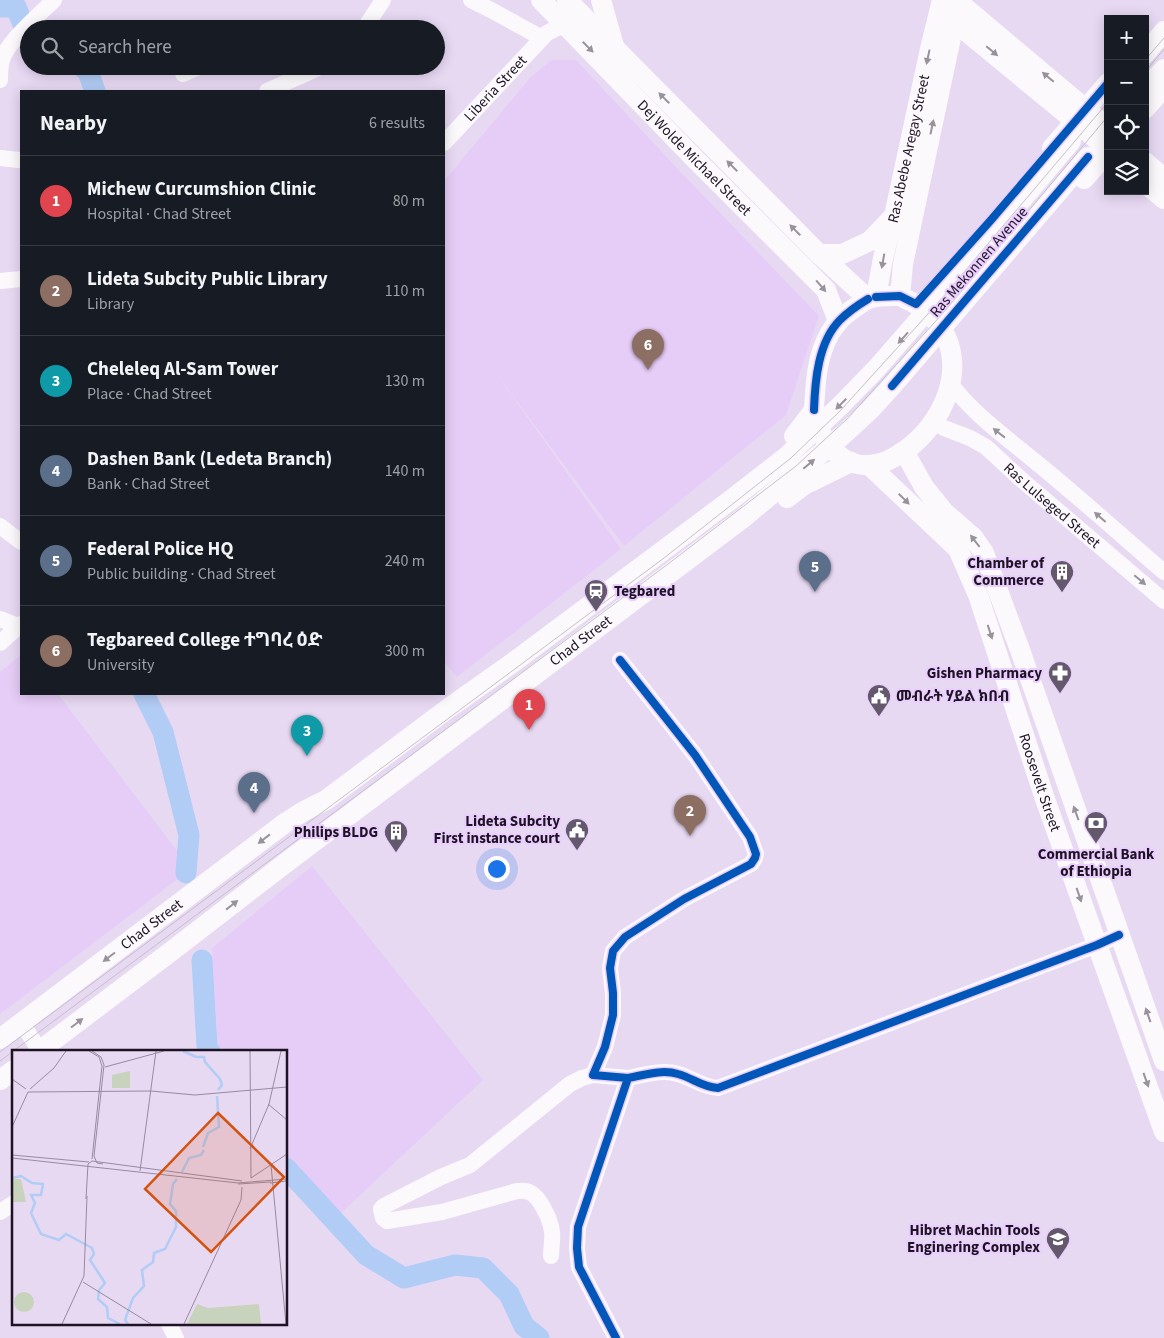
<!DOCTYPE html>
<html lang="en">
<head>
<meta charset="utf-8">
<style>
  :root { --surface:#171b24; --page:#242831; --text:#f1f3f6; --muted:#9ea1a6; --line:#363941; --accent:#db2777 }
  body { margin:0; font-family:"Source Sans 3","Noto Sans Ethiopic",sans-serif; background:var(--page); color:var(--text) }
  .controls { position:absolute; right:15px; top:15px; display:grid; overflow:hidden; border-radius:0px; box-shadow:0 2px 12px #0003 }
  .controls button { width:45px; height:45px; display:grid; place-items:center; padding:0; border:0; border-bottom:1px solid var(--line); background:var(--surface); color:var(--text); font:25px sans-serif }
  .you { position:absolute; left:496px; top:868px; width:18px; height:18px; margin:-12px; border:4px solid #fff; border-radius:50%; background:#1a73e8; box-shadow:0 0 0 8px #1a73e833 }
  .badge { display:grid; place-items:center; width:32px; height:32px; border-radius:50%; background:var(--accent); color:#fff; font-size:16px; font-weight:700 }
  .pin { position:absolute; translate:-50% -41px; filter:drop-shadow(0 1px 2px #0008) }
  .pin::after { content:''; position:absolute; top:26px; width:18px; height:15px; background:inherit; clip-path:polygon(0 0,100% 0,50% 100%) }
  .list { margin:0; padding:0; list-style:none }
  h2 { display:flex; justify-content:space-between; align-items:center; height:65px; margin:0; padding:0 20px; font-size:21px }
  h2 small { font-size:16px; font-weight:400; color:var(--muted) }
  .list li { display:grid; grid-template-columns:32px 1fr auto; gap:15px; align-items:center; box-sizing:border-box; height:90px; padding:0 20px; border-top:1px solid var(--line) }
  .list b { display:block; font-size:19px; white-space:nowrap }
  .list p { margin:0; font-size:16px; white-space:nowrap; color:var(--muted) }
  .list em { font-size:16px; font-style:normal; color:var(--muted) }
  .icon { flex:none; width:28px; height:28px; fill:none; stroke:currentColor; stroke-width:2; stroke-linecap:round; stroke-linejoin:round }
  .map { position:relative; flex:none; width:1164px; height:1338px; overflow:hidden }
  .search { position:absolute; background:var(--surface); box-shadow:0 2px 12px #0003; left:20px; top:20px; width:425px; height:55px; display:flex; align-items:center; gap:12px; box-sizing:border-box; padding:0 18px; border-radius:28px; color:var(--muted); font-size:19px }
  .panel { position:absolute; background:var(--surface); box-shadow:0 2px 12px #0003; left:20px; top:90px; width:425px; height:605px; border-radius:0px }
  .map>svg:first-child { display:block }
</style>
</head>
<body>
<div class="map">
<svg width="1164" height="1338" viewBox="0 0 1164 1338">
  <rect width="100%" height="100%" fill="#e8d9f3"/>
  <path fill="#e6cdf7" d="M551,60H576L676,167L819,316L786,415L624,546L493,369L621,549L457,677L444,661V181L529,79Z
    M21,655V694H58L191,869L0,1014V672Z
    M312,866L483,1080L340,1214L286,1155V1052H220L218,1049L212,948Z"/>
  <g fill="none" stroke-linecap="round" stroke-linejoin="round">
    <path stroke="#b1ccf5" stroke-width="21" d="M0,7H16L29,39
      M81,66L88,72L95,91
      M144,694L163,732L189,835L186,873
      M202,960L207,1046L210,1052
      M286,1168L366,1255L404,1278L455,1265L483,1268L509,1294L524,1326L539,1338"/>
    <g stroke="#fcf9fd" stroke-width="16">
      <path d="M471,0L491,10L542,38"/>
      <path d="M364,29L383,0"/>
      <path d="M183,74L201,66"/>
      <path d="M0,80C0,74 0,66 2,60C7,42 40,14 54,0"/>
      <path d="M267,91L314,70L321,66"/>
      <path id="s1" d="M444,143L547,33L565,24"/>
      <path d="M0,158L19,160"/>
      <path d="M0,281L21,279"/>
      <path d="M950,383C975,416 1006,437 1037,463C1080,498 1122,536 1164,572"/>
      <path id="s2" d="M934,422L944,428L970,438L986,447L1023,481L1164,601"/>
      <path d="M0,526L21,542"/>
      <path d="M0,619L18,626"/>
      <path d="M0,643L21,624"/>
      <path d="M620,660L695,755L750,837L756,854L755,858L751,864L684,899L625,937L613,951L610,968L613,993V1015L605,1047L593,1075L628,1078"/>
      <path d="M22,1024L41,1052"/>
      <path d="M0,1212L14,1203"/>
      <path d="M551,1256C551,1248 553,1240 552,1232C551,1221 540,1196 529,1192C525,1190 521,1191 517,1191L442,1212L387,1221L383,1218L381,1209L384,1206L441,1177L470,1165L570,1084L582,1078L593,1075"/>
      <path d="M169,1324L176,1338"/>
      <path d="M616,1338L579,1267L577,1248L578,1227L628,1078C644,1075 662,1069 678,1074C693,1078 701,1087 718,1088L1097,945L1119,935"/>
    </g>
    <g stroke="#fcf9fd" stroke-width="20">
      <path id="s3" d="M541,0L697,161L826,290L838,321"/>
      <path d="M567,0L819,254L868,299"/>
      <path d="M601,0L614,46"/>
      <path d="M956,0L1108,128"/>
      <path d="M945,14L1075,121L1108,149"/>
      <path d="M1145,54L1164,31"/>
      <path d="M1145,90L1164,69"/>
      <path d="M1145,109L1164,87"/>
      <path d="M1052,148L1108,83"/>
      <path d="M1145,162L1164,178"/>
      <path d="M1084,179L1108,152"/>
      <path d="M1145,183L1164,199"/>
      <path d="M819,254H842L870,241L893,217"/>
      <path d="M900,296C905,299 911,301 917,305C956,330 961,371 940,411C928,433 911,449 889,460C862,472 839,462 824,438C821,433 817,428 815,422C813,414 814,404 815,395C816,370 821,340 839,321C842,317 847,314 850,311C856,307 863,301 869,299C879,295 890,296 900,296Z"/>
      <path d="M900,296L903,264L959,0"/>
      <path id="s4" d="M876,297L883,258L894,216L930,49L942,0"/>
      <path d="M794,436L814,410"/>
      <path d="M904,451L924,487L944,512L973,537L984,553L1020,650L1164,1061"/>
      <path id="s5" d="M869,465L958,549L978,595L1045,799L1164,1132"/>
      <path d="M787,498L804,485L851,462"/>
      <path id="s6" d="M0,1039L285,823L304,811L326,800L446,710L511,664L728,502L786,457L840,406L876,369L973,258L1071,141"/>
      <path id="s7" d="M38,1052L173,950L283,865L743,518L843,435L870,410L892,386L1088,157"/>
      <path d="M0,1080L14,1070"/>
    </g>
    <path stroke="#c4c0c8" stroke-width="1" d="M1145,60L1164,38
      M1145,72L1164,49
      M0,1052L664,558L791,458L840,411L937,304L1108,102
      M0,1061L668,564L796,466L847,419L944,312L1108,116"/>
    <g stroke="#eacefe" stroke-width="11">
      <path id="cycleway" d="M876,297L900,296L916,304L991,220L1108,83
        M892,386L1088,157
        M814,410C815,381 818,342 840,320C848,312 858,305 868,299
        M620,660L695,755L750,837L756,854L755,858L751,864L684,899L625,937L613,951L610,968L613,993V1015L605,1047L593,1075L628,1078
        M616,1338L579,1267L577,1248L578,1227L628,1078C644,1075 662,1069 678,1074C693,1078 701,1087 718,1088L1097,945L1119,935"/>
    </g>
    <use href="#cycleway" stroke="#0057b8" stroke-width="8"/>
  </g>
  <defs><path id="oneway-solid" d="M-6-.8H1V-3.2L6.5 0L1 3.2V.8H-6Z" transform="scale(1.25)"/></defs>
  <g fill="#98929b">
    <use href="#oneway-solid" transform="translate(588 47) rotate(45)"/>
    <use href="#oneway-solid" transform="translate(992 51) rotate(40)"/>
    <use href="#oneway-solid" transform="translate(928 57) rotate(102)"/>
    <use href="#oneway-solid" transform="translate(1048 77) rotate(-140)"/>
    <use href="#oneway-solid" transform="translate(664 98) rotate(-135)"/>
    <use href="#oneway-solid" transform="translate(932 127) rotate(-78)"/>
    <use href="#oneway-solid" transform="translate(732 166) rotate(-135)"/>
    <use href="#oneway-solid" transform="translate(795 230) rotate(-135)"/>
    <use href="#oneway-solid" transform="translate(883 261) rotate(100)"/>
    <use href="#oneway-solid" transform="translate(821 286) rotate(49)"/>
    <use href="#oneway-solid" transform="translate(903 338) rotate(132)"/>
    <use href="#oneway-solid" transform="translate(841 404) rotate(135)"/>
    <use href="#oneway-solid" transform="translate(999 433) rotate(-142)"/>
    <use href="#oneway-solid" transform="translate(809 464) rotate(-40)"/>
    <use href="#oneway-solid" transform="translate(904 499) rotate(45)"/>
    <use href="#oneway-solid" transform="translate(1100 517) rotate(-139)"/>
    <use href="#oneway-solid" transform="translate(975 541) rotate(-128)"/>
    <use href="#oneway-solid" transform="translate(1140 580) rotate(40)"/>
    <use href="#oneway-solid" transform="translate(990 632) rotate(72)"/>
    <use href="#oneway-solid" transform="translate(1076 813) rotate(-110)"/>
    <use href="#oneway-solid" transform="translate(264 839) rotate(142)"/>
    <use href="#oneway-solid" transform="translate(1079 895) rotate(71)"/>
    <use href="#oneway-solid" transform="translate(232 905) rotate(-38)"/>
    <use href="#oneway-solid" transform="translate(109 957) rotate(143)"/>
    <use href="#oneway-solid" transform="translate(1148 1015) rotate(-109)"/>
    <use href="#oneway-solid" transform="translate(77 1023) rotate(-37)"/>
    <use href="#oneway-solid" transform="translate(1146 1080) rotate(70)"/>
  </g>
  <defs>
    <g id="building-pin" transform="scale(1.25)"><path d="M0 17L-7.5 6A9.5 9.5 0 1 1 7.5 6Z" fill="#64586c" stroke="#eacefe"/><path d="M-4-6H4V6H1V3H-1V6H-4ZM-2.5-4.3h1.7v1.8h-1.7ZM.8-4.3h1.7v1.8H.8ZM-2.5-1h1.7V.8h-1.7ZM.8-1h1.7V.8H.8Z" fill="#fff"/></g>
    <g id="station-pin" transform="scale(1.25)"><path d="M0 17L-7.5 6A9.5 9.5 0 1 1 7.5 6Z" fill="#64586c" stroke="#eacefe"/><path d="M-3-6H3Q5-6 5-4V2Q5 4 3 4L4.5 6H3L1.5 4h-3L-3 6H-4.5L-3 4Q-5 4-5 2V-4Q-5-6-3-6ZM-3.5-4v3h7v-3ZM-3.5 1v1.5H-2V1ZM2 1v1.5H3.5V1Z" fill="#fff"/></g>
    <g id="pharmacy-pin" transform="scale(1.25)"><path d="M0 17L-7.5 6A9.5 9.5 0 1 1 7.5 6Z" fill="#64586c" stroke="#eacefe"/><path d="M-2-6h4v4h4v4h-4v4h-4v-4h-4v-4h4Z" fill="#fff"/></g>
    <g id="civic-pin" transform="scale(1.25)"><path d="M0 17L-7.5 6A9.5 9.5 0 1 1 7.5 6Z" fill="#64586c" stroke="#eacefe"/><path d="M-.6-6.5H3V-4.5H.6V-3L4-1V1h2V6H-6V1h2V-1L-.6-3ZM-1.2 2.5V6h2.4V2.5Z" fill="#fff"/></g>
    <g id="bank-pin" transform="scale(1.25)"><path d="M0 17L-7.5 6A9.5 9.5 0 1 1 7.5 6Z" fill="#64586c" stroke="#eacefe"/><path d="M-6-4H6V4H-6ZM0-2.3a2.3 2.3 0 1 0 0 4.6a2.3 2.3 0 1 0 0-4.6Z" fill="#fff"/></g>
    <g id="university-pin" transform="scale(1.25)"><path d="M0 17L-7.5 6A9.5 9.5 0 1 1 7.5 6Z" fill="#64586c" stroke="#eacefe"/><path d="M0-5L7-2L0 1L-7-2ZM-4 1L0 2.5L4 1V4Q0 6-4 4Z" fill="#fff"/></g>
  </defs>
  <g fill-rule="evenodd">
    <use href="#building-pin" x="1062" y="572"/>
    <use href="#station-pin" x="596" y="591"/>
    <use href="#pharmacy-pin" x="1060" y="673"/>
    <use href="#civic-pin" x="879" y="696"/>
    <use href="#bank-pin" x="1096" y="823"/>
    <use href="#civic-pin" x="577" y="830"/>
    <use href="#building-pin" x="396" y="832"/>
    <use href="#university-pin" x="1058" y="1239"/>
  </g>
  <g text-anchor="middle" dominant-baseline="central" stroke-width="4" stroke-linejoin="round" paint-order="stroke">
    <g font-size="15" fill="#1d1323" stroke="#eacefe">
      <text stroke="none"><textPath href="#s1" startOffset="75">Liberia Street</textPath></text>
      <text stroke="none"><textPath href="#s4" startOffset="152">Ras Abebe Aregay Street</textPath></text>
      <text stroke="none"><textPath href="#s3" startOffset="220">Dej Wolde Michael Street</textPath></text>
      <text transform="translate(979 262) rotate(-49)">Ras Mekonnen Avenue</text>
      <text stroke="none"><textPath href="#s2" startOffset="146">Ras Lulseged Street</textPath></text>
      <text stroke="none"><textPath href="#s7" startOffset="681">Chad Street</textPath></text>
      <text stroke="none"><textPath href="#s5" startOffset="370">Roosevelt Street</textPath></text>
      <text stroke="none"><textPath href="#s6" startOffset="190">Chad Street</textPath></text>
    </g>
    <g font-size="15" font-weight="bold" fill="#1d1323" stroke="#eacefe" text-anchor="end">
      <text x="1044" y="563">Chamber of<tspan x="1044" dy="17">Commerce</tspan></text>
      <text x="614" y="591" text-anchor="start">Tegbared</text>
      <text x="1042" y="673">Gishen Pharmacy</text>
      <text x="896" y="696" text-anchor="start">መብራት ሃይል ክበብ</text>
      <text x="560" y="821">Lideta Subcity<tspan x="560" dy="17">First instance court</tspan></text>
      <text x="378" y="832">Philips BLDG</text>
      <text x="1096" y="854" text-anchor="middle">Commercial Bank<tspan x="1096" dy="17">of Ethiopia</tspan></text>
      <text x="1040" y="1230">Hibret Machin Tools<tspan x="1040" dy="17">Enginering Complex</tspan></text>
    </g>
  </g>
  <g transform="translate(12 1050)">
    <rect width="275" height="275" fill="#e8d9f3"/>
    <path d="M0,129H9L14,152H0ZM2 252a10 10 0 1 1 20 0a10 10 0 1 1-20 0Z" fill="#c7d3bd"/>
    <path d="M118,21V38H100V25ZM185,254L196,258L247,254L249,274H175Z" fill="#c7d3bd"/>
    <path fill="none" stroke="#b1ccf5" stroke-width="2.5" d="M171,1L184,7H192L193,12L208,29L210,35L206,40M191,97L196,83L207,77L205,46M170,122L177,108L189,105L192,100M0,128L9,126L20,133L31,134L29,145H19L23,153L19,163L29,184L47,190L54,184L80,198L82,204L78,210L93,233L87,240L86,249L95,257L96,268L108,274M116,274L113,270L121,248L132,236L130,220L141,212L142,203L153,199L164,177V161L158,154L161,134L165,129"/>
    <path fill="none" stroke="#978aa0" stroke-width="1" d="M77,1L87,7L90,16L80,109M80,1L89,7L92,15L82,106L85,113L91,114M238,1L239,128M93,17L152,1M0,29L14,39M18,39L42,18L54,1M16,42L139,41L183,45L275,37M256,54L275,70M0,77L16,42M238,99L257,54L269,1M0,105L77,112M0,108L226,133L275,129M259,115L274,274M128,121L144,1M239,128L275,104M258,133L275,131M226,134L259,132M74,149L76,114L80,111L230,131M71,232L139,274M50,274L72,226L75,146M172,274L229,150L230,137"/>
    <path fill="#d4520e" fill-opacity="0.15" stroke="#d4520e" stroke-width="2.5" d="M206,63L272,127L199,202L133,139Z"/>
    <rect width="275" height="275" fill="none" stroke="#1d1323" stroke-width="2.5"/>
  </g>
</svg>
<div class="controls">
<button>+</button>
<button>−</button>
<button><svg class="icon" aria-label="locate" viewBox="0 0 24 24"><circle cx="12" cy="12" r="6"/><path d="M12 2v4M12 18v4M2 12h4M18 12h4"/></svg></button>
<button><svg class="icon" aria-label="layers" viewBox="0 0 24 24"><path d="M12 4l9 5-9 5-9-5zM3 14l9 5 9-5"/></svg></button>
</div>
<div class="you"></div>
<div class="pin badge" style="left:529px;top:730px;background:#e0444e">1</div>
<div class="pin badge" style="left:690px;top:836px;background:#8d6e63">2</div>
<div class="pin badge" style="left:307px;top:756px;background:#0f9aa8">3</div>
<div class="pin badge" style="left:254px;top:813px;background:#5c6f8a">4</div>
<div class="pin badge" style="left:815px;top:592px;background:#5c6f8a">5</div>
<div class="pin badge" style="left:648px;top:370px;background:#8d6e63">6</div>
<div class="search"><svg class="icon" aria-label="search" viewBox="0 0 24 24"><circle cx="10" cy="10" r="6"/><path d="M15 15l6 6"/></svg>Search here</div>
<section class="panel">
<h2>Nearby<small>6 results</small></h2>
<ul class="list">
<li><span class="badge" style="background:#e0444e">1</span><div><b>Michew Curcumshion Clinic</b><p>Hospital · Chad Street</p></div><em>80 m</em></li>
<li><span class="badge" style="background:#8d6e63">2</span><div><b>Lideta Subcity Public Library</b><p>Library</p></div><em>110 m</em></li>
<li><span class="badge" style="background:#0f9aa8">3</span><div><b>Cheleleq Al-Sam Tower</b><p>Place · Chad Street</p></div><em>130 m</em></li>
<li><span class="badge" style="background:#5c6f8a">4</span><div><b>Dashen Bank (Ledeta Branch)</b><p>Bank · Chad Street</p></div><em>140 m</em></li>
<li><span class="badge" style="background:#5c6f8a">5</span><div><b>Federal Police HQ</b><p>Public building · Chad Street</p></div><em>240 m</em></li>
<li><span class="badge" style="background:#8d6e63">6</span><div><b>Tegbareed College ተግባረ ዕድ</b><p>University</p></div><em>300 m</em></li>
</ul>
</section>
</div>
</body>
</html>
